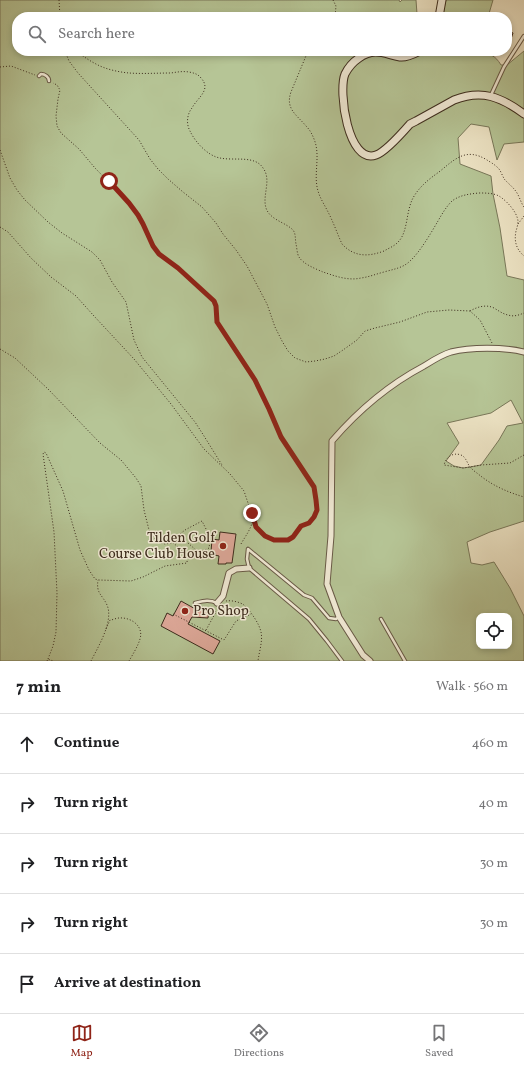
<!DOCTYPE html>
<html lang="en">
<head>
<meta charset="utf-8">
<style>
  :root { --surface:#fff; --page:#f6f6f6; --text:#202124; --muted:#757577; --line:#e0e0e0; --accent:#8f2418 }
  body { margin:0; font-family:Vollkorn,serif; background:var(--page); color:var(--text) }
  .controls { position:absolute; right:12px; bottom:12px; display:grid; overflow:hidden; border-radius:8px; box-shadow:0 2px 6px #0003 }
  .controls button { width:36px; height:36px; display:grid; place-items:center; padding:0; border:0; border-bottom:1px solid var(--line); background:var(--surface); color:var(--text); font:20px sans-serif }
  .stop { position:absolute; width:12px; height:12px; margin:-9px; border:3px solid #8f2418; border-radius:50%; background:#fff }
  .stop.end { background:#8f2418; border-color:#fff; box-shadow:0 1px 4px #0008 }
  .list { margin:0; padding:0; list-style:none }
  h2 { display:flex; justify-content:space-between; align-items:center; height:52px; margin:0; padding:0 16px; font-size:17px }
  h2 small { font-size:13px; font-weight:400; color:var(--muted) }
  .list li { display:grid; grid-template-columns:26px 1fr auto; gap:12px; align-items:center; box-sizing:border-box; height:60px; padding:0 16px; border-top:1px solid var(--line) }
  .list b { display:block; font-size:15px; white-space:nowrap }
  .list em { font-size:13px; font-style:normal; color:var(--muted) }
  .icon { flex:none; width:22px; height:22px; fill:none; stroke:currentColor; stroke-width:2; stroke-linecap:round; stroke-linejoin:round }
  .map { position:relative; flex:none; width:524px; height:661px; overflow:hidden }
  .search { position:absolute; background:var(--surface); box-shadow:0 2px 6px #0003; left:12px; right:12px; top:12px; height:44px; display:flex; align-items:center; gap:10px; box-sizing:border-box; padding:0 14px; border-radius:16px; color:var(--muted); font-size:15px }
  .sheet { height:352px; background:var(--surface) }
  nav { display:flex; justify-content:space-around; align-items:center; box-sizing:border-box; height:56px; border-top:1px solid var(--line); background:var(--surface); font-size:11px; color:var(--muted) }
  nav a { display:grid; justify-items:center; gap:2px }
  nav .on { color:var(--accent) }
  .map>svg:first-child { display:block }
</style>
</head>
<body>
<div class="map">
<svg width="524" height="661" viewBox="0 0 524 661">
  <rect width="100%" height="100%" fill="#ede4c5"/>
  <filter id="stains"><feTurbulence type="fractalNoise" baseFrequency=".005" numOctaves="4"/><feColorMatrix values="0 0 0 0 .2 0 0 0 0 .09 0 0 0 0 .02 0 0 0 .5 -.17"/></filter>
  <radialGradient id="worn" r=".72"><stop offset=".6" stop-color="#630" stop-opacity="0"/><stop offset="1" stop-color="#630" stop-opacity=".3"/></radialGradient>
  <path fill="#b6c596" stroke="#79785a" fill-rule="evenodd" d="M0,0H399L400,2L402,0H416L417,14L427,17H17V51H480C491,55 495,55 501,65H507L524,51V142L504,144L497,160L489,127L471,124L458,138L460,164L491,176L493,194L500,228L507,276L524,280V521L490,532L467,542L471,563L482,565L494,562L510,588L524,616V661H0ZM511,400L523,423L507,426L499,440L481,465L470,467L463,468L454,466L446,461L459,443L447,423L491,413ZM479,616H509V646H479Z
    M446,0H493L488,17H442Z"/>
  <path fill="#dea99a" stroke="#3c2c1d" d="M507,30L513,33L508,48H507Z
    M220,532L236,534L232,563H226V564H218L219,556L215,555V553L211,552L212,539L219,540Z
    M181,601L199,611V608L209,609L208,618L192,617L188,624L220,641L213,654L161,626L167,613L173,616Z"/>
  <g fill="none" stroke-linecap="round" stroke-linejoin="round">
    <g stroke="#685a47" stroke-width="4.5">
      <path id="lane" d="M39,76L41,74C45,74 49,77 49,81
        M491,95L504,67L524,36
        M195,603C203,601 209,599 217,603
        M339,617L336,619L329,618L312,598L304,595L248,549L247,559L249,568L309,619L327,641L342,661
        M381,619L405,661"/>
    </g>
    <g stroke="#685a47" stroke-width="7">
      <path id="street" d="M217,603L223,596L229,573L236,569L249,568
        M370,661L363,655L339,617L327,584L331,536L332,441C357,412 390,384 424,366C432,361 441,355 451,352C470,347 504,347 524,352"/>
    </g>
    <g stroke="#3c2c1d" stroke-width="9">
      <path id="secondary" d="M439,17L442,0
        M420,51C414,54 407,58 400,57C384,54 375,47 359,58C353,62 348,68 345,74C338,91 348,165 376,155C385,152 403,132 410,124L416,121L454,100C482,89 501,97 524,114"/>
    </g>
    <path stroke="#3c2c1d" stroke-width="1" stroke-dasharray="1 2" stroke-linecap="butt" d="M59,0L60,17
      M333,0L336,6L335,17
      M65,51L69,61L78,73L139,140L150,159L158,169L168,179L183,192L202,207L216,223L223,234L236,250L247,266L267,304L275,327L282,341L288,351L295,358L306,362L315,361L325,359L334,356L343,350L357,340L365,331L375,328L400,322L427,312L449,310L470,311L480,320L492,343
      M75,51C82,55 88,60 96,64C105,69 118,72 129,73C143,74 157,73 171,73C177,72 183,71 189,72C194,73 198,74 201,78C212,90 197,98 192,108C187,114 186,124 190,131C195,142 208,156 220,158C234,161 255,155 263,168C272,180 262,195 266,208C270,220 285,222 293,230C296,234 295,239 296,244C297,248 297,254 299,257C303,264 316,269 323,272C335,276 348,281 361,278C369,277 376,274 384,272C394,269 403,268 410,261C420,252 431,233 438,221C442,214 446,207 452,201C460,195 469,194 479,193C486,193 493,193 499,196C507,201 517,212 518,221C518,224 517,228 516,231C514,241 516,249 524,256
      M308,51L291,92C285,109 297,115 306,126C310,130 312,134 314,139C321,156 313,174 318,191C320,198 324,204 327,210C333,221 337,233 342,244C354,257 368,257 384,251C389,248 395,246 399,241C408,231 406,211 413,198C419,187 429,179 439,172C455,159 466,147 487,160C490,162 494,164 497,167C501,170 502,176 505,180C509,184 514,188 517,193C520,198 521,203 524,207
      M0,67L11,66L35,75
      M0,150L10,178L17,190L25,200L48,222L62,233L92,252L100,260L112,282L126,302L134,340L142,357L195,422L204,436L222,465
      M518,224L524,216
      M0,227L8,232L31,258L51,277L76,296L94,316L134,359L171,404L204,449L230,474L244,491L256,527L265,536L274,540L288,539L293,537L301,526L310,522L316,514L317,510L316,500L314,487L281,437L269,409L248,369L217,322L216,306L214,301L203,290L178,268L159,254L153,246L143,224L129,203L95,168L79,149L61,133L57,126L56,116L58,99L60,90L57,85L53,83
      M470,311C477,307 486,304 494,308C499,311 503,314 508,315C514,317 519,315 524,313
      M0,349L15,358L48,389L100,443L121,460L136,478L141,486L144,510L149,530L154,538L158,542L165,544L179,542H184L188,543L197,551L200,552L207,549L209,548L210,541L208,533L202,521L185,530L180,534L177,538L179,542
      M524,455L510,463L481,465L470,467L463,468L444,465C446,457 453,452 461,455C466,457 467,463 470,467C472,469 475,472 477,473C491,485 507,492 524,497
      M241,544C246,535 252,528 253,518
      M226,601C231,600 240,602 244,605C251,612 259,623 261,632C263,641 259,652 258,661
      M173,614L224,640L236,621L251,614
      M106,629L110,620C113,620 116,618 119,618C131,617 144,626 140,639C138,646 133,654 129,661
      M206,630L216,612L212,609L211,606
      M48,659L53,646L56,632L57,593L54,532L43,454L44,452L46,453L63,491L80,550L89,570L95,579L99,580L131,581L143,577L165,566L187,563C188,555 180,548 173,543
      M47,661L48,659L53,661
      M91,661C98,647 114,621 107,605C102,594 96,594 98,580"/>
    <use href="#lane" stroke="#f3edd9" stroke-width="2.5"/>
    <use href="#street" stroke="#f3edd9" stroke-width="5"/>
    <use href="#secondary" stroke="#f3edd9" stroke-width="7"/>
  </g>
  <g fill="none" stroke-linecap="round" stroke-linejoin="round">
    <path stroke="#8f2418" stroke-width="5" d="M109,181L129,203L138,215L143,224L153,246L159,254L178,268L214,301L216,306L217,322L255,380L269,409L281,437L314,487L316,500L317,510L314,517L309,523L301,526L293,537L288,540H274L265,536L256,527L252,513"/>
  </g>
  <g fill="#8f2418" stroke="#f3edd9" stroke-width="1.5">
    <circle cx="223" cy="546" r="4"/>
    <circle cx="185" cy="611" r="4"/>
  </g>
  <g text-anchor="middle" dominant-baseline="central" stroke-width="3" stroke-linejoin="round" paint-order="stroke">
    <g font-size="14" fill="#3c2c1d" stroke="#f3edd9" text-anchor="end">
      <text x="215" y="538">Tilden Golf<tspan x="215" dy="16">Course Club House</tspan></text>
      <text x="193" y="611" text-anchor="start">Pro Shop</text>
    </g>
  </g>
  <rect width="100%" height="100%" filter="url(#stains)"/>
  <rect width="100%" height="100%" fill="url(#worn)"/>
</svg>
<div class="controls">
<button><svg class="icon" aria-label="locate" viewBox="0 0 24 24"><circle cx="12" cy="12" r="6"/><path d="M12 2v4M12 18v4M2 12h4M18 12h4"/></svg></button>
</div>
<div class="stop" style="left:109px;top:181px"></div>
<div class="stop end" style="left:252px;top:513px"></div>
<div class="search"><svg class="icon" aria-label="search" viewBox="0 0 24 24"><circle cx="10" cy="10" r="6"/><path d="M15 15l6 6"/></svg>Search here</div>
</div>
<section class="sheet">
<h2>7 min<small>Walk · 560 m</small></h2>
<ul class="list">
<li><svg class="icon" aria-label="ahead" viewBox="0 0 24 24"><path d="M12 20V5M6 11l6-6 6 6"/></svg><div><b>Continue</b></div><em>460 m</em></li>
<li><svg class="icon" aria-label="right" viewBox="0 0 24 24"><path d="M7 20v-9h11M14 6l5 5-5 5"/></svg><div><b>Turn right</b></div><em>40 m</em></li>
<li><svg class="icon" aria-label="right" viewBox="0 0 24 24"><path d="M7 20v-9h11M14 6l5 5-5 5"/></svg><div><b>Turn right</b></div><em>30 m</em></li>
<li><svg class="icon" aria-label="right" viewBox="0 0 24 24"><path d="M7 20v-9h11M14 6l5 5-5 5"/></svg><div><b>Turn right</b></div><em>30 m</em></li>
<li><svg class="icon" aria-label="arrive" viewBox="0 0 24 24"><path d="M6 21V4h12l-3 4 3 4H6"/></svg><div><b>Arrive at destination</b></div></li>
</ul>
</section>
<nav>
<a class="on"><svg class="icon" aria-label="map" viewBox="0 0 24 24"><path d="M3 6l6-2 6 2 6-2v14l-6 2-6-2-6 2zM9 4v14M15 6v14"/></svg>Map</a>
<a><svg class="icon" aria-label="directions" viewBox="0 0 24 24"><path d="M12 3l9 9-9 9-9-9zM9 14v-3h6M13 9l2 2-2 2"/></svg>Directions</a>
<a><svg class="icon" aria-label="saved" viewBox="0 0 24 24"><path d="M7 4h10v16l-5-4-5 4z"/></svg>Saved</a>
</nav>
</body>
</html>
